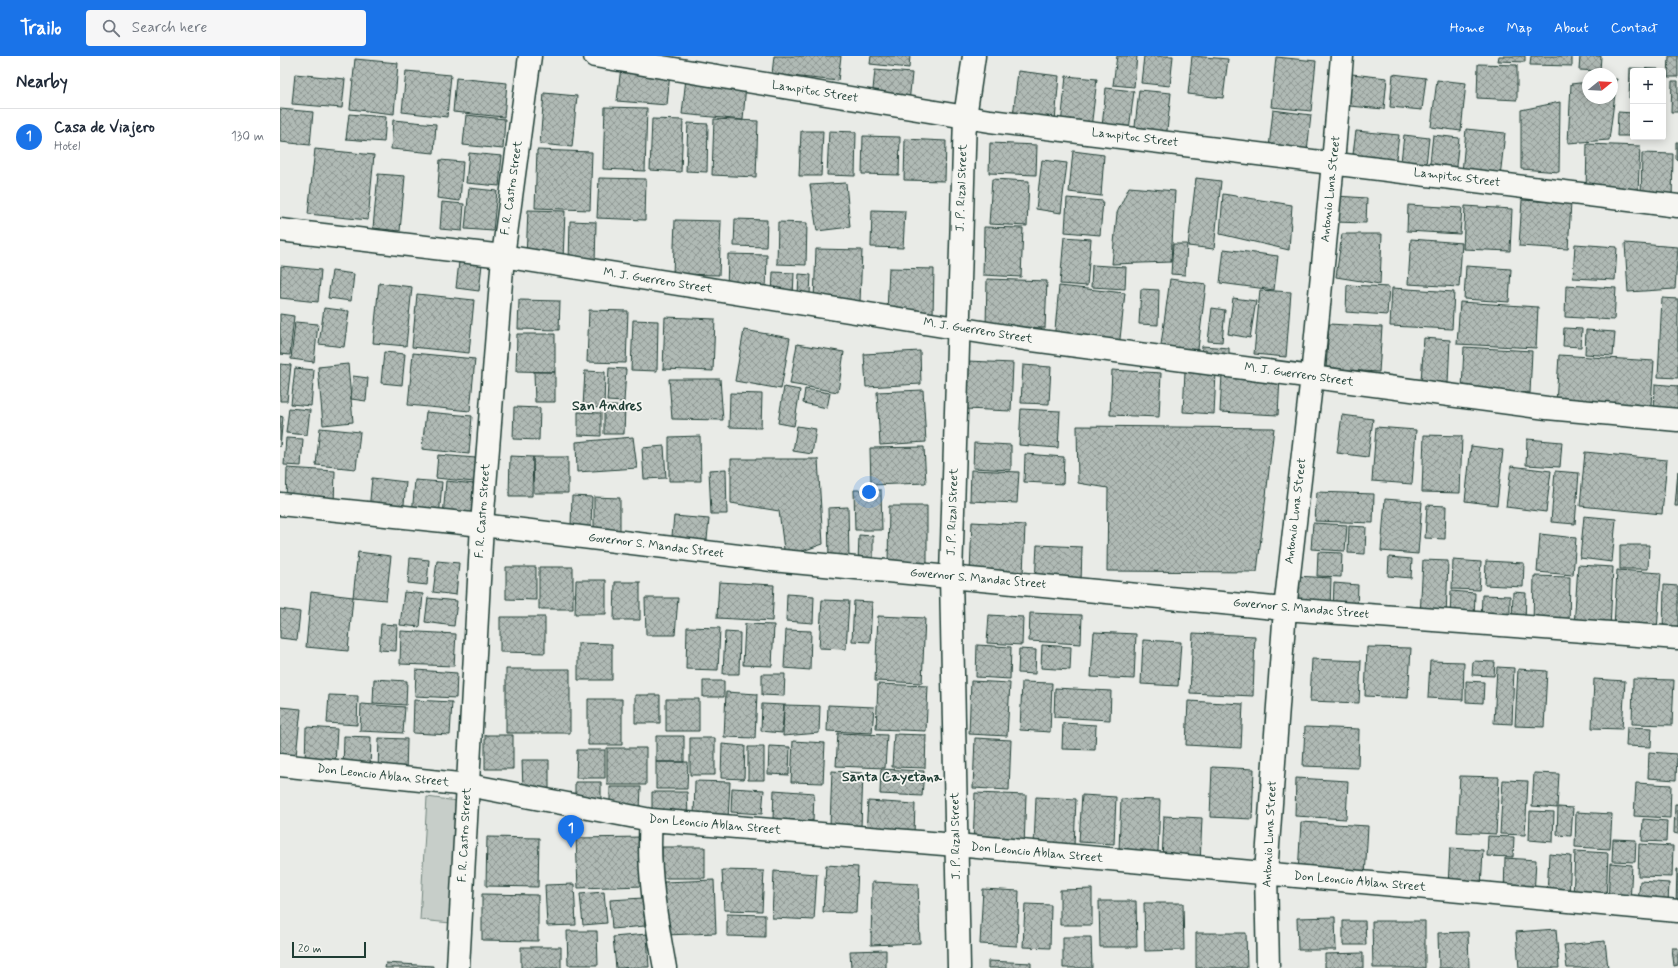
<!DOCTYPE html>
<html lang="en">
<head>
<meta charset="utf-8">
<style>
  :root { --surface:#fff; --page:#f6f6f7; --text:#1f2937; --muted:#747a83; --line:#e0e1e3; --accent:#1a73e8 }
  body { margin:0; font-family:Mynerve,sans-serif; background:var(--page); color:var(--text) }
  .controls { position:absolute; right:12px; top:12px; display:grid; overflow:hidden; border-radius:4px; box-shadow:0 2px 10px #0003 }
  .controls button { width:36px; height:36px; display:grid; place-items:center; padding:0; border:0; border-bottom:1px solid var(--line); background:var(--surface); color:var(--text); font:20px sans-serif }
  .compass { position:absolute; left:1302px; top:12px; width:36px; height:36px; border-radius:50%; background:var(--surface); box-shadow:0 2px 10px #0003; rotate:72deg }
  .scale { position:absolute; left:12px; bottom:10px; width:74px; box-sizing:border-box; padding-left:4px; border:2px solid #1f3d34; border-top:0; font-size:11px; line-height:14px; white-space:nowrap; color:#1f3d34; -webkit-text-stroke:3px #f6f6f2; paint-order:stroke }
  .you { position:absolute; left:589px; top:436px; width:14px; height:14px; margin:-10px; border:3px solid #fff; border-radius:50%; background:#1a73e8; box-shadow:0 0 0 6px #1a73e833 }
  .badge { display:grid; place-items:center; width:26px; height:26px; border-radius:50%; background:var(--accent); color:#fff; font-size:13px; font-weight:700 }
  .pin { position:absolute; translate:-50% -33px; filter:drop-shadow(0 1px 2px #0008) }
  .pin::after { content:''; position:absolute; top:21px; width:14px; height:12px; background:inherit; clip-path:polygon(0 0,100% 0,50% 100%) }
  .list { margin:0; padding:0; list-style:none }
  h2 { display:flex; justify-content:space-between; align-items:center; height:52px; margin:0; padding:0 16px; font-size:17px }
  h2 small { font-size:13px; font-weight:400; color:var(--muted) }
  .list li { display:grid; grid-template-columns:26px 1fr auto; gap:12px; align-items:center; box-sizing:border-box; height:56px; padding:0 16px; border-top:1px solid var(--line) }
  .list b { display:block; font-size:15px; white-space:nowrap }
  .list p { margin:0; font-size:13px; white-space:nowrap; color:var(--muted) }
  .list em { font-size:13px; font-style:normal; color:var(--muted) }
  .icon { flex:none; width:22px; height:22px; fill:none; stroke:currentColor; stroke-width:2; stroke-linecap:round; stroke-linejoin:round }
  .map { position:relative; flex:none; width:1398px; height:912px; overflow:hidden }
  header { display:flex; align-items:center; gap:24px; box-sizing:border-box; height:56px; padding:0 20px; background:var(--accent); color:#fff }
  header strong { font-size:19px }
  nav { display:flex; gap:22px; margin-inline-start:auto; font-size:14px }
  .search { width:280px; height:36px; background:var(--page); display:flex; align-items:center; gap:10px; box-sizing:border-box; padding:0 14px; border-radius:4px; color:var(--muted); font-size:15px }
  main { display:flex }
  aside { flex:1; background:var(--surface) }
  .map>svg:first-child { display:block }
</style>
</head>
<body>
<header>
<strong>Trailo</strong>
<div class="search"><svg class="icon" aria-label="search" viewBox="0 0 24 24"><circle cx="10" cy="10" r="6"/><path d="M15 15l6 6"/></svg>Search here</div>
<nav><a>Home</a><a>Map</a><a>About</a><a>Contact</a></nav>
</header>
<main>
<aside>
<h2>Nearby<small></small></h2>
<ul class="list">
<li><span class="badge">1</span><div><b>Casa de Viajero</b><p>Hotel</p></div><em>130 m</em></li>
</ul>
</aside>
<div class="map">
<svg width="1398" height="912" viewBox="0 0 1398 912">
  <defs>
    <pattern id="building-cross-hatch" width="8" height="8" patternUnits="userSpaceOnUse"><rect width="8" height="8" fill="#b0bab5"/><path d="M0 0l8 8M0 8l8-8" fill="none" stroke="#8f9894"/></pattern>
  </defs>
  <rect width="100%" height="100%" fill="#e9ebe7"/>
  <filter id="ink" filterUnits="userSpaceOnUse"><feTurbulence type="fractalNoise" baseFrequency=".025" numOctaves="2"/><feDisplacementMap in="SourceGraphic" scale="8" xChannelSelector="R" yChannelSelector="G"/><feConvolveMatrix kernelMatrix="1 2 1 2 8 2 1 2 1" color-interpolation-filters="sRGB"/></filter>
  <g filter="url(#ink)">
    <path fill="#c7cec9" stroke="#73867e" d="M147,741L177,745L171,867L140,864Z"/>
    <path fill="url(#building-cross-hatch)" stroke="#1f3d34" d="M494,0H561L558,25L492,18Z
      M591,0H630L629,12L590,8Z
      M837,0H857L854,31L833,29Z
      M864,0H893L890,30L861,27Z
      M912,0L948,3L943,42L908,38Z
      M1219,0H1245V6L1218,5Z
      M1251,0H1292V10L1250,9Z
      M1300,0H1321L1320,15L1299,14Z
      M1389,0H1398V21H1388Z
      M996,1L1036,5L1031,55L991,51Z
      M75,3L118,7L114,58L70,53Z
      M1198,8L1237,9V44L1197,42Z
      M341,11L390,16L387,49L337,45Z
      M1350,12L1378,13V15H1353V42H1349Z
      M595,14L632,17L629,47L592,43Z
      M126,15L171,19L167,61L122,56Z
      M738,15L779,20L775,65L733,61Z
      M15,18L65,23L62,52L12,48Z
      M1072,18L1107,22L1104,53L1069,50Z
      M1113,18L1146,22L1142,54L1110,51Z
      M786,20L817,23L811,72L781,69Z
      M176,22L227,27L224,61L173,56Z
      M406,22L466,28L463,64L402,58Z
      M1332,23H1337L1329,84L1288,87L1291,28L1308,26V42H1332Z
      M1157,24L1186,27L1181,75L1151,71Z
      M1392,25H1398V56H1391Z
      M826,32L854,35L849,74L822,71Z
      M859,34L891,37L886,84L854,80Z
      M264,37L297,40L292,91L260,88Z
      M1280,46L1279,116L1241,113V54Z
      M325,51L367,52L365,115L323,113Z
      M0,53L33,56L30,89L0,86Z
      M993,54L1031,59L1027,96L989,92Z
      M1338,56L1353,57V80H1337Z
      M69,58L106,61L104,86L66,83Z
      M186,59L225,63L223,93L183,89Z
      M372,63L403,64L401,116L370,114Z
      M434,63L478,65L476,121L432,119Z
      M113,64L156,68L154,97L111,93Z
      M408,67L428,68L427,116L406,115Z
      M1186,73L1225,77L1220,121L1182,117Z
      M521,75H543L541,120H519Z
      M549,75L576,76L575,120L547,119Z
      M1076,75L1119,79L1115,111L1072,106Z
      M1124,79L1149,82L1145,118L1120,115Z
      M1153,79L1179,82L1175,119L1149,116Z
      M583,80L620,81L619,119L582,118Z
      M625,83L666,85L665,125L624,124Z
      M1396,86H1398V104L1396,103Z
      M710,87L757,89L756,119L709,117Z
      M1307,88L1360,90L1358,137L1306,135Z
      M35,93L94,99L88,164L28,158Z
      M257,94L312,96L310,154L255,152Z
      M793,95L824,99L821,140L789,136Z
      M189,97L222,100L219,130L186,127Z
      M1362,97L1393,98L1392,144L1361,143Z
      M160,104L183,106L180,145L157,142Z
      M762,104L787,107L781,157L756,153Z
      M98,118L125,120L120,175L93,172Z
      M319,122L366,123L365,164L317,162Z
      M916,122L941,125L934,193L908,190Z
      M712,123L749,125L747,170L709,168Z
      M566,127L570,171L537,175L530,129Z
      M849,131L895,135L891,206L832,208L837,157Z
      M189,132L217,135L213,175L185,173Z
      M943,138L1012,149L1009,194L940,178Z
      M1056,140L1087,142L1086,167L1055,166Z
      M787,142L823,145L820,179L785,176Z
      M1242,144L1291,147L1288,193L1239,190Z
      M162,146L184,148L182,175L160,173Z
      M1128,149L1182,152L1180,178L1127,175Z
      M1185,150L1232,153L1230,195L1183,193Z
      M248,154L285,155L283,203L246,202Z
      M592,154L625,155L623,192L591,191Z
      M455,163L487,164L486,191L454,190Z
      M395,164L441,165L439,219L393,218Z
      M290,165L316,166L315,208L289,207Z
      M498,166L527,167L526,209L497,208Z
      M704,171L743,172L741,221L703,219Z
      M1062,178H1102L1100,228L1056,221Z
      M784,181L811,183L807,230L780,228Z
      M1131,183L1182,187L1179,231L1128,228Z
      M1345,187L1398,191L1395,233L1348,236Z
      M893,188H907L905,219L891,218Z
      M1295,188L1337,191L1335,224L1293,222Z
      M536,193L582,194L580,246L534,244Z
      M944,193L998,200L994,234L940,227Z
      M448,198L487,199L486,236L447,235Z
      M179,206L202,208L199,235L176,232Z
      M812,209L846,211L845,233L811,231Z
      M1,210L41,214L38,246L0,242Z
      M1186,210L1231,213L1229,246L1184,243Z
      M609,212L654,213L653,259L607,257Z
      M52,215L74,218L71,245L48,242Z
      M493,216L514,217L513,241L492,240Z
      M519,218L531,219L530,238H518Z
      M707,223L767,225L765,272L706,270Z
      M890,223L926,228L917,301L880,296Z
      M99,227L132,231L126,290L93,287Z
      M1067,229L1109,231L1107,259L1066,256Z
      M1286,229L1336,232L1334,264L1285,261Z
      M779,230L845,237L839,292L774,285Z
      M1112,232L1174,236L1172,273L1110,270Z
      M861,233L879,234L878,269L859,268Z
      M980,234L1011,236L1006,301L974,298Z
      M137,238L194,244L189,297L132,291Z
      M953,242L976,245L970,282L948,278Z
      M1382,242L1398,243V322L1378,321Z
      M239,244L280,245L279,274L238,273Z
      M1180,246L1258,251L1256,292L1177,288Z
      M44,252L69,255L64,291L39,288Z
      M932,252L945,254L942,286L928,285Z
      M309,254L348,255L346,307L307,306Z
      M0,258L14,260L10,299L0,298Z
      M385,261L435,263L433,315L383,313Z
      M353,264L378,265L377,315L351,314Z
      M15,266L38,268L34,306L11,303Z
      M1049,268L1102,271L1099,316L1046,313Z
      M1284,272L1302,273L1301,291L1283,290Z
      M464,274L510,282L501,333L455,325Z
      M1306,274L1335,276L1333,300L1305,298Z
      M237,278H275V316L236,315Z
      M1144,282L1170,284L1168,327L1141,325Z
      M517,288L564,296L558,336L510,328Z
      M922,290L949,292V305L921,302Z
      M1184,291L1252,295L1250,337L1182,333Z
      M640,295L641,328L586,331L584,298Z
      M104,296L125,298L122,329L101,327Z
      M133,297L195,303L190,355L128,349Z
      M1279,299L1374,305L1371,349L1276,348Z
      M687,305L733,307L731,355L685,353Z
      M0,308L11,309L7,345H0Z
      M68,308L73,366L43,369L38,311Z
      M743,309L771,311L769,348L741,347Z
      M15,312L34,314L31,350L11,348Z
      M329,312L346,313L344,346L327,345Z
      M832,314L881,317L879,361L830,359Z
      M305,315L325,316L324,352L303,351Z
      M905,315L936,317L934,358L903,356Z
      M254,316H275V346H255Z
      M942,318L1000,321L998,359L940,356Z
      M73,320L88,322L86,345L71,343Z
      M389,323H440L443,364L392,363Z
      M1375,328L1398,330V359L1374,358Z
      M504,331L520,334L514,370L498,367Z
      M525,333L550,337L547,352L523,347Z
      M643,334L646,386L600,389L597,336Z
      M450,337L482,338L481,372L449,371Z
      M324,350H345L344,378H324Z
      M234,351L260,352L259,384L233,383Z
      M9,352L30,354L27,379L6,377Z
      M741,353L780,355L778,392L739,389Z
      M146,356L192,360L189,398L142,393Z
      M298,356L321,357V380L298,379Z
      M1062,359L1093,363L1088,401L1057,397Z
      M0,360L3,361L0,391Z
      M517,370L536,373L532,398L513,395Z
      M797,370L994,372L977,516L827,515L828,432L798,427Z
      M1096,371L1136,374L1132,428L1092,425Z
      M40,372L80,376L76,413L36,409Z
      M1144,379L1182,380L1180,437L1142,436Z
      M420,380L421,425H389V381Z
      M353,381L357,412L297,416L296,386Z
      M6,382L23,383L21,410L4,409Z
      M1247,383L1282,386L1280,411L1246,409Z
      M694,387L731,389V414L693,412Z
      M384,390L386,422L364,423L362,392Z
      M1191,390L1223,394L1217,449L1185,445Z
      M644,391L646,427L591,429L590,392Z
      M1305,396L1387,404L1382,458L1300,450Z
      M745,398L784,401L783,428L744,426Z
      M158,399L196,402L194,426L156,422Z
      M230,400L253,401L252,440H229Z
      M253,401H288V437H254Z
      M451,403H538L543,488L505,501L499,455L451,447Z
      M1231,410L1271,415L1266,456L1226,451Z
      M7,412L55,415L54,449L6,446Z
      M446,413L447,458H431L429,414Z
      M691,414L739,416L737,447L690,445Z
      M1275,415L1299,417L1295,468L1271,466Z
      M1398,415V450H1395Z
      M92,422L126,426L123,459L89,455Z
      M135,424L162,426L159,462L132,459Z
      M166,425L195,428L192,464L163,461Z
      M574,434H601L602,474H575Z
      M1037,436L1094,438L1093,467L1035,465Z
      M292,440L312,441L311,471L291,470Z
      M314,441L340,442V480L314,479Z
      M1105,443L1142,446L1138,498L1101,495Z
      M1147,449L1166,450L1165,483L1145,482Z
      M609,450H647V509L608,508Z
      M568,451L569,504L549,505L548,452Z
      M394,460L429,463L426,494L391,490Z
      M1304,460L1336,463L1332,506L1300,502Z
      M692,466L745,469L743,519L690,517Z
      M1033,467L1067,469L1065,495L1031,493Z
      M1069,470L1086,471L1085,498L1068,497Z
      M1260,478L1296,482L1293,519L1257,516Z
      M579,479L593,480V509H578Z
      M757,489L802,491L801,528L755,526Z
      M1340,489H1369L1368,513H1340Z
      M78,496L111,500L106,544L73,541Z
      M1038,496L1062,497L1061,521L1037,520Z
      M1109,501L1132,503L1131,522L1108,520Z
      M130,502L149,504L147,529L128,527Z
      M1143,504L1168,505L1166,562L1140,560Z
      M1173,504L1201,506L1199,534L1172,533Z
      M157,505L179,507L176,539L153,536Z
      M1206,505L1244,507L1243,531L1205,529Z
      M1298,509L1333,511L1330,573L1294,571Z
      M226,511H256V544L226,543Z
      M259,511H293V553H259Z
      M1337,514L1381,517L1377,575L1334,572Z
      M1016,520L1051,522L1050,554L1015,552Z
      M1254,520L1290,521L1289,570L1253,569Z
      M296,524H326V558H295Z
      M335,526H360V564H334Z
      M439,526L494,529L492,565L437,562Z
      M1054,527L1078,529L1077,555L1053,554Z
      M1384,529L1398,530V577L1383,576Z
      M1171,535L1195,537L1194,564L1170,563Z
      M31,536L73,541L68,595L26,591Z
      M124,536L143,538L140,571L120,569Z
      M1233,536L1246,537L1245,568L1232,567Z
      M507,538L534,540L533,567L506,565Z
      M1202,539L1230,540V567L1201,565Z
      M148,542L177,545L174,570L145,566Z
      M365,542H398L395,579H366Z
      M542,544L569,545L566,593L539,592Z
      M574,545L592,546L590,586L572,585Z
      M0,553L20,556L17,584L0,582Z
      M750,557L802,559L801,588L749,585Z
      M709,559L743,561L742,589L707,587Z
      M598,560L645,562L642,627L595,625Z
      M220,561H265V597L220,596Z
      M101,568L117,569L116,595L99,594Z
      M465,568L494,569L492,610L463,609Z
      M407,571L440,572L438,614L406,613Z
      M506,574L531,575L530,614L504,612Z
      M121,575L176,578L174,610L120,608Z
      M445,576L460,577L459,618H443Z
      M814,576L856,578L854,623L811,621Z
      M913,577L975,580L973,640L910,637Z
      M863,584L901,586L898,630L861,628Z
      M298,587L332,588V624H298Z
      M697,589L731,591L730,623L696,621Z
      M762,589L791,591L790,614L761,612Z
      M1087,591L1131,592L1128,642L1085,640Z
      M739,593L756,594L755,618L738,617Z
      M1032,603L1081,605L1079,647L1030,645Z
      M1150,605L1184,606L1183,644L1148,642Z
      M1193,605L1215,606L1214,620L1192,619Z
      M1217,611L1234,612L1232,668L1214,667Z
      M226,613H290V677H226Z
      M1238,613L1267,615L1264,671L1235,670Z
      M136,614L177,617L176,642L135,640Z
      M482,618H505L504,640L482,639Z
      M94,623L127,625L126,649L93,647Z
      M1314,623L1345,625L1342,673L1312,672Z
      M1353,623L1394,624L1392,669L1352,668Z
      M423,625H444V641H423Z
      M691,625L730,627L727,680L689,678Z
      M1186,625L1204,626L1203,647L1186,646Z
      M742,626L772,627L770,676L740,674Z
      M598,628L648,630L646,675L596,673Z
      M775,632L831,635L830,664L774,661Z
      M446,636L477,638L475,682L444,681Z
      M49,639L78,640L77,669L47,667Z
      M355,639H380V667H355Z
      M308,643H342V689H308Z
      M386,643H419V675H386Z
      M134,644L172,646L170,679L133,677Z
      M908,645L963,648L961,692L906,689Z
      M81,648L125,651L123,677L80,675Z
      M482,648L504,649L502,677L481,675Z
      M504,649L540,650L539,677L503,680Z
      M548,649L594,651L592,677L547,675Z
      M0,651L21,653L16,700L0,698Z
      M783,667L816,669L815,694L782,693Z
      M26,671L57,673L55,708L25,707Z
      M1025,671L1079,673L1078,712L1023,710Z
      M1347,671L1372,672L1371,691L1346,690Z
      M558,677L607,679L605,712L556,710Z
      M614,678L646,679L645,712L612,711Z
      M205,679H233V713H205Z
      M64,680L91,681L90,715L63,714Z
      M376,680H404V706H376Z
      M99,682L127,683L126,717L98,716Z
      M410,682H435V719H410Z
      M695,682L731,684L729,734L693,732Z
      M513,685L545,687L543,727L511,726Z
      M442,688L465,690L464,723L441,722Z
      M489,690L510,691L509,719L488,718Z
      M468,691H484V724H468Z
      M327,692H366V729H327Z
      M297,694H325V722H296Z
      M1369,696L1397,698L1396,724L1368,722Z
      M242,704H269V735H243Z
      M376,706H408L407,733H376Z
      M932,711L974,713L972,763L930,761Z
      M601,713L644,715L642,740L600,738Z
      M552,715L583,717L581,771L550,769Z
      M1254,717L1279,718L1277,752L1252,750Z
      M1180,720L1219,721L1216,778L1177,776Z
      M1016,722L1068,725L1066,763L1015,760Z
      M1223,724L1248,725L1245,779L1220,778Z
      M415,725L450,726L448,763L414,761Z
      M295,726H321V748H295Z
      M1356,727L1391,729L1390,762L1354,760Z
      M330,731H361L360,754H330Z
      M452,732L484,734L482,758L451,756Z
      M494,734L534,737L533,765L493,763Z
      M372,736H407L408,759H372Z
      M695,737L746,739L744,790L693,788Z
      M802,739L836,741L834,788L799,786Z
      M756,741L796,743L794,790L754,788Z
      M841,743L880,744L878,796L839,794Z
      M588,745L635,748L634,778L586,776Z
      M1395,748H1398V778L1394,777Z
      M1278,751L1293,752L1291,780L1277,779Z
      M1250,755L1274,756L1273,786L1249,784Z
      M1296,756L1332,758L1330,793L1295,791Z
      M884,760L922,762L920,808L882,806Z
      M1363,763L1387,765L1386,786L1362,785Z
      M1021,766L1088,770L1085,821L1018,817Z
      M1208,780L1234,781L1233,801L1207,800Z
      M207,781L259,782L258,831L206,830Z
      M363,781L364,830L298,832L296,782Z
      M1333,783L1356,784L1355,806L1332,805Z
      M1359,788L1393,790L1392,821L1358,820Z
      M382,791H425V822H382Z
      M1170,792L1203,794L1201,832L1168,830Z
      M1295,795L1328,797L1326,845L1293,844Z
      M1269,798L1291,800L1289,841L1267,840Z
      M1225,802L1256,804L1254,840L1224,838Z
      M1330,807L1352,809L1350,848L1328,847Z
      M546,809L578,811L576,857L543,856Z
      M1397,813H1398V849H1396Z
      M442,814L484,815L482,855L444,854Z
      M494,815L537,818L534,864L492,862Z
      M434,824L436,877L386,879L384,826Z
      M1360,825L1389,827L1388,848L1358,847Z
      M592,826L638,828L640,887L591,889Z
      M294,828L296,869L267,870L265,829Z
      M703,833L739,835L737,890L700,888Z
      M812,833V869H780V834Z
      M324,836L327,867L303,869L300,838Z
      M202,838L258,839V885L202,884Z
      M363,842L365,870L332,873L330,844Z
      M819,845H856L857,891H820Z
      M864,847H903L904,894L865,895Z
      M745,848L771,849L770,892L743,891Z
      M447,858L485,859V881L447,880Z
      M1055,861L1056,894H1018L1017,862Z
      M1063,865H1085L1086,889H1063Z
      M1092,865H1145V912H1093Z
      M1276,873L1279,912H1239L1236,876Z
      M287,875H317L318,909H288Z
      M1188,876L1189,912H1159L1158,877Z
      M916,877H966L967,912H916Z
      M367,878L369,911L336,912L333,881Z
      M783,881H811L812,912H783Z
      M1325,885L1328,912H1287L1284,889Z
      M241,891H281V912H241Z
      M1392,892H1398V909L1394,910Z
      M606,894V912H571L570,895Z
      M1083,897V912H1045V898Z
      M708,905L751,907V912H708Z
      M106,907L153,910V912H105Z"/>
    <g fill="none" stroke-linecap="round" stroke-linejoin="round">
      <g stroke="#1f3d34" stroke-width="25">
        <path id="minor" d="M315,0L710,65L1398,150
          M0,174L223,200L745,283L1267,352L1398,364
          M0,448L202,469L492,504L1005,553L1398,582
          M0,709L188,729L371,764L676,789L1398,855
          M371,764C367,813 376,863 385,912
          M988,912L986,817L1005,553L1032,320L1053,107L1062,0"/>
      </g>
      <g stroke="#1f3d34" stroke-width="25">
        <path id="secondary" d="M178,912L202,469L223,200L250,0
          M679,912L671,520L685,61L694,0"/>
      </g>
      <use href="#minor" stroke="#f6f6f2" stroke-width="22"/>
      <use href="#secondary" stroke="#f6f6f2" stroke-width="22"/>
    </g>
  </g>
  <g text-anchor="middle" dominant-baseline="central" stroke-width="3.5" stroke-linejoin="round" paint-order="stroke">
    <g font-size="12" fill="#1f3d34" stroke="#f6f6f2">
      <text transform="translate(535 36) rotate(9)">Lampitoc Street</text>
      <text transform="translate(855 82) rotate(7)">Lampitoc Street</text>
      <text transform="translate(1177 122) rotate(7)">Lampitoc Street</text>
      <text transform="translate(232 132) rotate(-82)">F. R. Castro Street</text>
      <text transform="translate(682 132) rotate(-88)">J. P. Rizal Street</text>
      <text transform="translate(1051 133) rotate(-84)">Antonio Luna Street</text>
      <text transform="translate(378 225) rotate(9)">M. J. Guerrero Street</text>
      <text transform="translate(698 275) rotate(9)">M. J. Guerrero Street</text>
      <text transform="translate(1019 319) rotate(8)">M. J. Guerrero Street</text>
      <text transform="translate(203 455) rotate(-86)">F. R. Castro Street</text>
      <text transform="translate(1016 455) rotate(-83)">Antonio Luna Street</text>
      <text transform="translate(673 456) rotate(-88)">J. P. Rizal Street</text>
      <text transform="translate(376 490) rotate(7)">Governor S. Mandac Street</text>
      <text transform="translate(698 523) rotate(5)">Governor S. Mandac Street</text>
      <text transform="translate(1021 553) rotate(5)">Governor S. Mandac Street</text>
      <text transform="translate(103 720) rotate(6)">Don Leoncio Ablan Street</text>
      <text transform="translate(435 769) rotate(5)">Don Leoncio Ablan Street</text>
      <text transform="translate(990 778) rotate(-87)">Antonio Luna Street</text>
      <text transform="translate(185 779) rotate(-87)">F. R. Castro Street</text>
      <text transform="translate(676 780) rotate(-91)">J. P. Rizal Street</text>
      <text transform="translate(757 797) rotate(5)">Don Leoncio Ablan Street</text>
      <text transform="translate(1080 826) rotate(5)">Don Leoncio Ablan Street</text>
    </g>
    <g font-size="14" font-weight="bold" fill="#1f3d34" stroke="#f6f6f2">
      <text x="327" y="350">San Andres</text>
      <text x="612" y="721">Santa Cayetana</text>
    </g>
  </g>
</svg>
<div class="controls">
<button>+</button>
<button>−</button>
</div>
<svg class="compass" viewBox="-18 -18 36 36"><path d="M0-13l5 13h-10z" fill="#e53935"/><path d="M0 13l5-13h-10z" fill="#747a83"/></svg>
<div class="scale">20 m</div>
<div class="you"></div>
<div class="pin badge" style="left:291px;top:792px">1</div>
</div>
</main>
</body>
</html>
